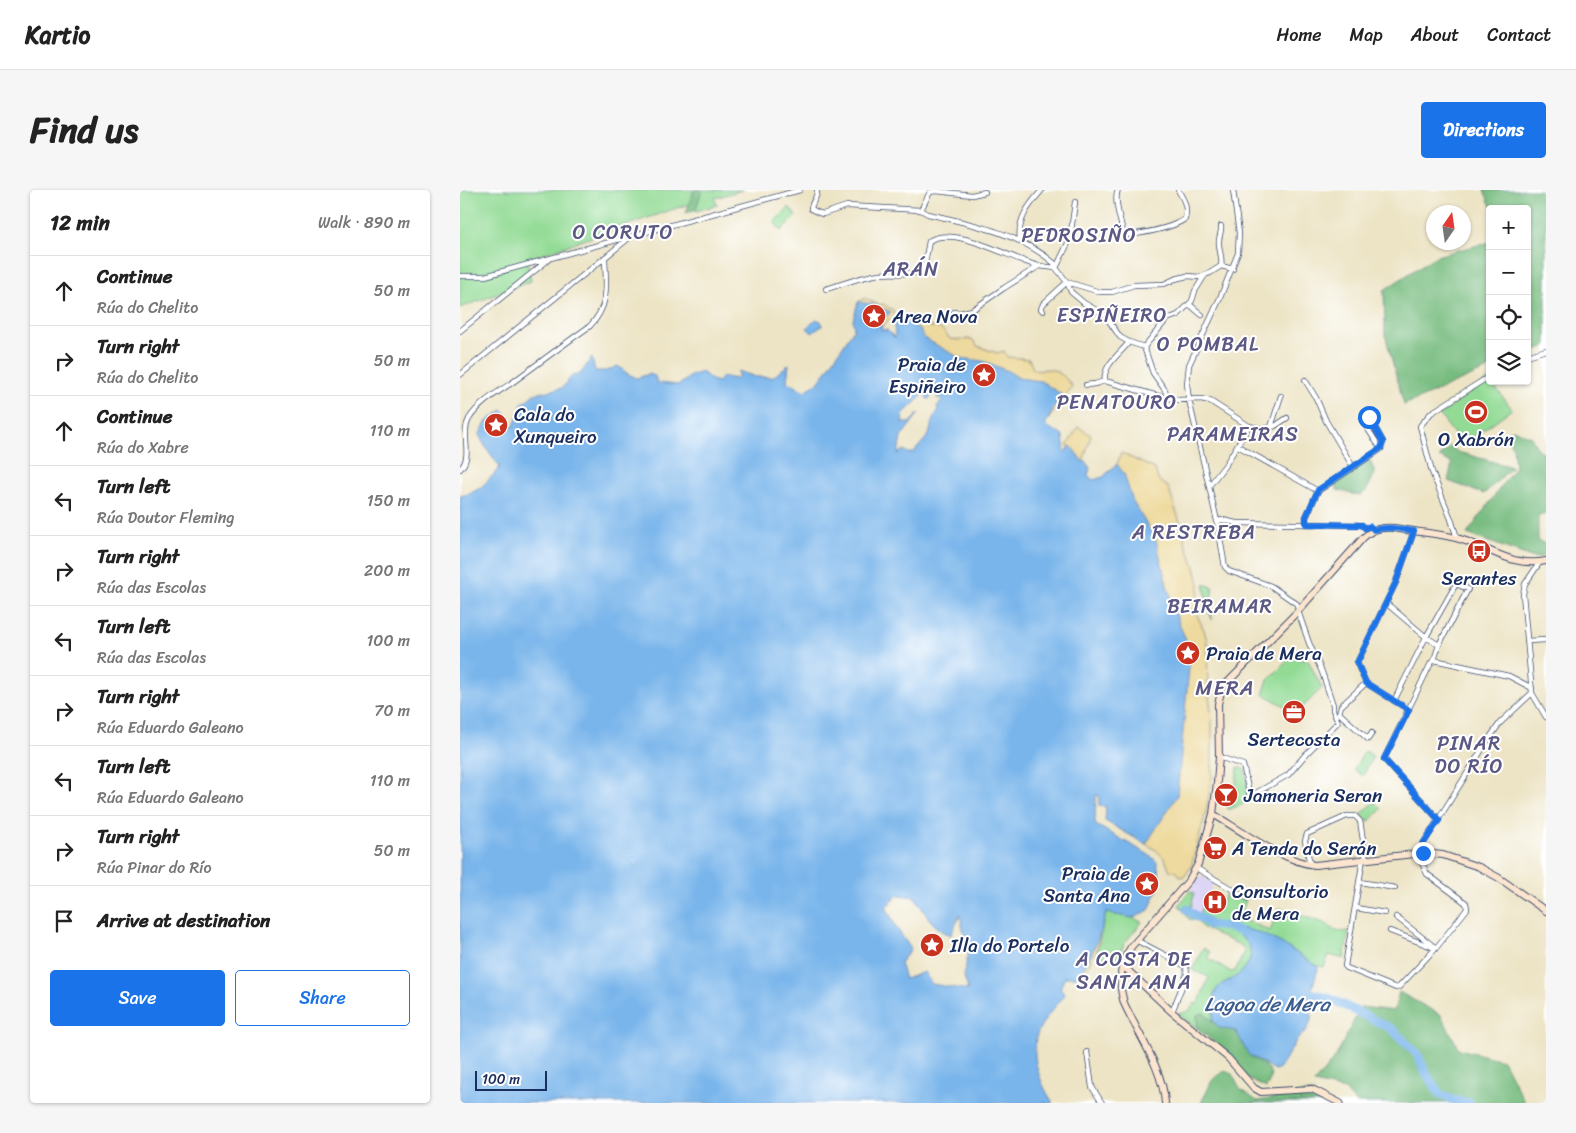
<!DOCTYPE html>
<html lang="en">
<head>
<meta charset="utf-8">
<style>
  :root { --surface:#fff; --page:#f6f6f6; --text:#222; --muted:#767676; --line:#e0e0e0; --accent:#1a73e8 }
  body { margin:0; font-family:Sriracha,sans-serif; background:var(--page); color:var(--text) }
  .controls { position:absolute; right:15px; top:15px; display:grid; overflow:hidden; border-radius:5px; box-shadow:0 1px 4px #0004 }
  .controls button { width:45px; height:45px; display:grid; place-items:center; padding:0; border:0; border-bottom:1px solid var(--line); background:var(--surface); color:var(--text); font:25px sans-serif }
  .compass { position:absolute; left:966px; top:15px; width:45px; height:45px; border-radius:50%; background:var(--surface); box-shadow:0 1px 4px #0004; rotate:13deg }
  .scale { position:absolute; left:15px; bottom:12px; width:72px; box-sizing:border-box; padding-left:5px; border:2px solid #1b2f5e; border-top:0; font-size:14px; line-height:18px; white-space:nowrap; color:#1b2f5e; -webkit-text-stroke:4px #fff; paint-order:stroke }
  .stop { position:absolute; width:15px; height:15px; margin:-11px; border:4px solid #1a73e8; border-radius:50%; background:#fff }
  .stop.end { background:#1a73e8; border-color:#fff; box-shadow:0 1px 5px #0008 }
  .list { margin:0; padding:0; list-style:none }
  h2 { display:flex; justify-content:space-between; align-items:center; height:65px; margin:0; padding:0 20px; font-size:21px }
  h2 small { font-size:16px; font-weight:400; color:var(--muted) }
  .list li { display:grid; grid-template-columns:32px 1fr auto; gap:15px; align-items:center; box-sizing:border-box; height:70px; padding:0 20px; border-top:1px solid var(--line) }
  .list b { display:block; font-size:19px; white-space:nowrap }
  .list p { margin:0; font-size:16px; white-space:nowrap; color:var(--muted) }
  .list em { font-size:16px; font-style:normal; color:var(--muted) }
  .actions { display:flex; gap:10px; padding:15px 20px }
  .actions a { flex:1; padding:11px 0; border:1px solid var(--accent); border-radius:5px; text-align:center; font-size:18px; color:var(--accent) }
  .actions .main { background:var(--accent); color:#fff }
  .icon { flex:none; width:28px; height:28px; fill:none; stroke:currentColor; stroke-width:2; stroke-linecap:round; stroke-linejoin:round }
  .map { position:relative; flex:none; width:1086px; height:913px; overflow:hidden; border-radius:5px }
  header { display:flex; align-items:center; gap:30px; box-sizing:border-box; height:70px; padding:0 25px; background:var(--surface); border-bottom:1px solid var(--line) }
  header strong { font-size:24px }
  nav { display:flex; gap:28px; margin-inline-start:auto; font-size:18px }
  .intro { display:flex; align-items:center; justify-content:space-between; box-sizing:border-box; height:120px; padding:0 30px }
  h1 { margin:0; font-size:35px }
  .button { padding:12px 22px; border-radius:5px; background:var(--accent); color:#fff; font-size:18px; font-weight:700 }
  main { display:flex; gap:30px; padding:0 30px }
  aside { flex:1; background:var(--surface); border-radius:5px; box-shadow:0 1px 4px #0004 }
  .map>svg:first-child { display:block }
</style>
</head>
<body>
<header>
<strong>Kartio</strong>
<nav><a>Home</a><a>Map</a><a>About</a><a>Contact</a></nav>
</header>
<div class="intro"><h1>Find us</h1><a class="button">Directions</a></div>
<main>
<aside>
<h2>12 min<small>Walk · 890 m</small></h2>
<ul class="list">
<li><svg class="icon" aria-label="ahead" viewBox="0 0 24 24"><path d="M12 20V5M6 11l6-6 6 6"/></svg><div><b>Continue</b><p>Rúa do Chelito</p></div><em>50 m</em></li>
<li><svg class="icon" aria-label="right" viewBox="0 0 24 24"><path d="M7 20v-9h11M14 6l5 5-5 5"/></svg><div><b>Turn right</b><p>Rúa do Chelito</p></div><em>50 m</em></li>
<li><svg class="icon" aria-label="ahead" viewBox="0 0 24 24"><path d="M12 20V5M6 11l6-6 6 6"/></svg><div><b>Continue</b><p>Rúa do Xabre</p></div><em>110 m</em></li>
<li><svg class="icon" aria-label="left" viewBox="0 0 24 24"><path d="M17 20v-9H6M10 6l-5 5 5 5"/></svg><div><b>Turn left</b><p>Rúa Doutor Fleming</p></div><em>150 m</em></li>
<li><svg class="icon" aria-label="right" viewBox="0 0 24 24"><path d="M7 20v-9h11M14 6l5 5-5 5"/></svg><div><b>Turn right</b><p>Rúa das Escolas</p></div><em>200 m</em></li>
<li><svg class="icon" aria-label="left" viewBox="0 0 24 24"><path d="M17 20v-9H6M10 6l-5 5 5 5"/></svg><div><b>Turn left</b><p>Rúa das Escolas</p></div><em>100 m</em></li>
<li><svg class="icon" aria-label="right" viewBox="0 0 24 24"><path d="M7 20v-9h11M14 6l5 5-5 5"/></svg><div><b>Turn right</b><p>Rúa Eduardo Galeano</p></div><em>70 m</em></li>
<li><svg class="icon" aria-label="left" viewBox="0 0 24 24"><path d="M17 20v-9H6M10 6l-5 5 5 5"/></svg><div><b>Turn left</b><p>Rúa Eduardo Galeano</p></div><em>110 m</em></li>
<li><svg class="icon" aria-label="right" viewBox="0 0 24 24"><path d="M7 20v-9h11M14 6l5 5-5 5"/></svg><div><b>Turn right</b><p>Rúa Pinar do Río</p></div><em>50 m</em></li>
<li><svg class="icon" aria-label="arrive" viewBox="0 0 24 24"><path d="M6 21V4h12l-3 4 3 4H6"/></svg><div><b>Arrive at destination</b></div></li>
</ul>
<div class="actions"><a class="main">Save</a><a>Share</a></div>
</aside>
<div class="map">
<svg width="1086" height="913" viewBox="0 0 1086 913">
  <rect width="100%" height="100%" fill="#fff"/>
  <filter id="ink" filterUnits="userSpaceOnUse"><feTurbulence type="fractalNoise" baseFrequency=".02" numOctaves="2"/><feDisplacementMap in="SourceGraphic" scale="10" xChannelSelector="R" yChannelSelector="G"/><feConvolveMatrix kernelMatrix="1 2 1 2 8 2 1 2 1" color-interpolation-filters="sRGB"/></filter>
  <filter id="wash" filterUnits="userSpaceOnUse"><feTurbulence type="fractalNoise" baseFrequency=".0096" numOctaves="4" result="noise"/><feDisplacementMap in="SourceGraphic" scale="20" xChannelSelector="R" yChannelSelector="G"/><feGaussianBlur stdDeviation="1.12" result="paint"/><feColorMatrix in="noise" values="0 0 0 0 0 0 0 0 0 0 0 0 0 0 0 0 0 1.4 0 .05"/><feComposite in="paint" operator="in"/></filter>
  <g filter="url(#wash)">
    <rect width="100%" height="100%" fill="#ede4c5"/>
    <path fill="#ddd5f6" d="M741,685L754,693L739,725L731,719L734,703L730,701Z"/>
    <path fill="#93db95" stroke="#57857a" d="M0,0H282L255,8L257,15L236,21L234,13L223,16L71,68L68,73L71,91L0,118Z
      M329,17L336,26L321,41L314,32Z
      M1029,189L1052,219L1002,255L980,225Z
      M744,394L753,397L751,412L752,430L749,422Z
      M834,464L842,470H848L862,498L837,523L803,504L808,490Z
      M905,561L913,566L903,586L894,579Z
      M778,577L785,580L791,611L768,620L767,617L773,614Z
      M915,612L922,619L908,632L901,624Z
      M730,701L734,703L731,719L739,724L743,717L756,723L767,702L786,710L780,728L810,741L819,718L867,734C874,742 879,742 889,741L884,769L869,765L864,777L857,776L821,753L790,740L773,736L768,739C791,749 800,767 778,785C771,791 760,792 756,801C752,809 754,822 753,831L743,823L737,825L738,839L718,824L729,821L735,813L738,814L749,787L732,780L743,758L750,762L748,768L771,782L775,781L785,761L782,756L743,738L738,731L729,729L719,715Z
      M646,723L673,728L682,732L664,754L657,772L636,764Z"/>
    <path fill="#76bb7e" stroke="#48756e" d="M234,0H242L236,19L226,23Z
      M1024,0H1086V156L1067,163V19H1032Z
      M1030,52V178L944,215L925,144L924,100L976,66Z
      M1053,239L1071,247L1078,260L1086,264V324L1078,325V351L1086,354V366L1074,368L1007,344L1055,277L1053,257L1044,245Z
      M990,256L998,262L1052,277L1024,304L988,291L992,273L979,267Z
      M910,269L915,284L906,301L901,306L877,300L876,292Z
      M939,802L981,825L999,859L1043,870L1065,913H896L885,900L854,893L875,868L901,817L934,821Z
      M743,823L760,838L776,841C781,847 783,855 787,862C797,876 821,874 806,898L788,889L761,858L738,839L737,825Z
      M765,881L772,884L780,899L797,911L851,902L864,913H742V910C752,895 747,890 765,881Z"/>
    <path fill="#eeda9e" stroke="#84847e" d="M405,108L419,115L423,114L433,120L434,124L415,144L397,117L398,112Z
      M443,125L454,127C463,141 472,134 482,140C485,142 488,147 490,149L499,150L509,149L514,151L517,156L537,163L544,161L547,167L569,169L573,179L579,181C593,175 604,185 612,196C604,210 594,221 585,234L436,135Z
      M618,237L631,245L623,273L611,256H607Z
      M661,263L695,279L698,290L708,297L721,335L726,355L735,377L739,394L736,423L744,440L747,451L748,499L752,529V587L746,622L731,677L724,687L720,686L716,681H710L705,669L696,660L648,632L643,287L657,274Z
      M635,740L641,742L636,764C626,772 631,786 614,787Z"/>
    <path fill="#79b5eb" stroke="#4a72a4" fill-rule="evenodd" d="M398,112L413,114L431,122L420,132L422,140H427L435,148L434,130L446,131L460,140L464,148L500,168L523,171L548,181L559,188L581,191L601,204L585,235L603,246L605,262L611,256L623,272H626L630,278L628,285L633,290L643,287L657,274L664,284L673,312L696,350L707,395L719,434L726,450L730,467L717,606L686,654L645,631L646,617L639,616V606L636,605L635,632L636,635L691,666L697,672L700,688V694L689,720L673,728L646,723C640,746 632,767 618,787H605L600,798L605,805C597,815 587,825 581,836C567,859 579,892 593,913H0V306C19,303 28,291 40,277L25,256L19,245L27,231L43,220L46,224L48,238L54,236L62,214L74,204L102,198L113,185L121,183L132,168L135,181H146L158,176L168,184L177,188L189,184L195,186L197,193L219,195L232,185L242,182L252,190L258,192L262,187L278,189V181L296,187H313L329,174L327,192L345,201L359,192L394,139L393,130ZM478,198L477,207L478,209L482,207V211L477,216L478,221L473,229L469,245L453,263H448L444,260L438,264L441,247L459,223L449,233H442L444,223L467,201H469L466,208L469,209L474,201ZM438,705L455,707C465,723 473,739 491,745L500,725L508,763L504,786L508,800L472,794L464,782L445,789L440,773L451,759L436,737L426,717Z
      M356,129L361,131L362,136L352,143L347,138Z
      M768,736L790,740L800,743L821,753L857,776L858,779L848,812L852,826L850,833L846,841L836,851L820,878L815,880L788,864L776,841L760,838L753,831C754,822 752,809 756,801C760,792 771,791 778,785C800,767 791,749 768,739Z"/>
    <g fill="none" stroke-linecap="round" stroke-linejoin="round">
      <path stroke="#79b5eb" stroke-width="9" d="M727,719C733,727 744,727 749,735L768,737L779,741
        M842,798L851,803L871,809L932,839L957,864L967,885L980,904L992,910L1010,913"/>
    </g>
  </g>
  <g filter="url(#ink)">
    <g fill="none" stroke-linecap="round" stroke-linejoin="round">
      <g stroke="#3a4a6d" stroke-width="6">
        <path id="street" d="M357,0C358,8 351,12 351,19L359,23L363,24L387,16L461,20L468,24C512,34 559,43 594,73L596,78L607,92L611,102L624,113L645,125L660,147L669,152L684,157
          M658,0C653,9 661,32 663,42L669,45C684,43 712,38 725,29C728,17 724,10 718,0
          M461,20L470,2L476,1L512,5L525,2
          M761,36C762,43 758,47 759,54C759,62 763,68 761,76
          M560,51C557,29 569,15 582,0
          M596,78L610,49L615,12
          M0,86H25L340,0
          M607,92L640,102H652L674,95L704,94L715,89L727,86L740,87L750,83L761,76L773,79
          M366,99C383,94 400,87 419,84C433,82 447,86 462,81L465,73L469,51C495,34 552,70 579,76
          M729,114L742,125
          M583,121L581,119L583,114L607,92
          M494,122L500,123L512,120L544,98L579,76L596,78
          M0,141L88,70
          M684,157L707,129L718,125L732,111L735,101L745,85
          M684,157L693,183L705,200L707,207
          M1067,166L1086,160
          M0,185L169,48
          M845,190L856,208L866,231L893,277
          M645,191C642,176 661,163 669,152
          M626,195L635,194L645,191L698,206L718,210L741,209L750,211L789,236L804,239L815,236L827,228
          M811,237L821,206
          M778,256L858,301
          M0,279C14,266 0,245 9,229C19,213 38,202 53,192C79,173 104,154 130,136C150,115 146,95 145,69
          M749,296L766,274L789,236
          M757,331L763,330L776,333L902,335L905,338
          M846,334V327L858,301L921,259L923,252L909,227L907,226L902,230L921,259
          M997,348L991,329L972,282L960,236L971,223L1030,186
          M926,413L966,447L979,455
          M1067,451L1086,450
          M974,470L1049,486L1072,498
          M906,493L949,520
          M1072,503L1086,527
          M934,511L966,447L996,394L1008,399L979,455L974,470L971,473L924,569L979,630
          M912,543L908,549L879,523L881,516L906,493L897,473L936,392L954,341
          M759,567L783,575L789,603L794,604L828,585L846,564L878,532L873,520V515L862,482L849,453L838,421L837,414L811,396L769,381L765,377L757,331L729,210L727,194L729,175L760,108L778,63L779,43L773,0
          M963,663V654L1026,553L1040,533L1072,503L1063,404L1065,394L1080,372
          M903,669L885,776L887,778L936,798L939,797L976,758L1007,719L1006,713L967,684L958,664
          M850,674L845,651L847,644L887,626H895L900,631L906,669
          M736,678L787,708
          M900,692L935,698
          M896,718L925,723
          M936,727L976,758
          M930,741L972,757
          M676,750L726,776L727,784L712,822
          M627,862L632,897L642,913"/>
      </g>
      <g stroke="#3a4a6d" stroke-width="8">
        <path id="secondary" d="M753,624C780,640 824,672 855,675L963,663L983,665L1019,677L1039,688L1086,721
          M662,775L712,822L768,868L794,898L801,902L852,899L880,913
          M705,913C703,879 678,844 664,813C658,793 659,775 671,757L729,690L738,674L753,624L757,592L759,567L758,514L762,498L838,421L903,348C912,339 921,337 934,338C955,342 976,343 996,348C1028,356 1051,378 1086,371"/>
      </g>
      <use href="#street" stroke="#fff" stroke-width="4.5"/>
      <use href="#secondary" stroke="#fce5cf" stroke-width="6"/>
    </g>
  </g>
  <g fill="none" stroke-linecap="round" stroke-linejoin="round" filter="url(#ink)">
    <path stroke="#1a73e8" stroke-width="6" d="M909,227L923,252L921,258L858,300L846,327V334L902,335L905,338L910,336L914,340C927,336 940,339 954,341L936,392L897,473L906,493L949,520L924,569L979,630L963,654V663"/>
  </g>
  <defs>
    <g id="sight-disc" transform="scale(1.25)"><circle r="9.5" fill="#c8321e" stroke="#fff"/><path d="M0-6L1.8-2.2L6-1.7L2.9 1.2L3.7 5.4L0 3.3L-3.7 5.4L-2.9 1.2L-6-1.7L-1.8-2.2Z" fill="#fff"/></g>
    <g id="stadium-disc" transform="scale(1.25)"><circle r="9.5" fill="#c8321e" stroke="#fff"/><path d="M0-5a6.5 5 0 1 0 0 10a6.5 5 0 1 0 0-10ZM-3.5-1.8h7v3.6h-7Z" fill="#fff"/></g>
    <g id="bus-disc" transform="scale(1.25)"><circle r="9.5" fill="#c8321e" stroke="#fff"/><path d="M-5-6H5V4H4V6H2V4H-2V6H-4V4H-5ZM-3.5-4V0h7V-4ZM-3.5 1.2v1.5H-2V1.2ZM2 1.2v1.5H3.5V1.2Z" fill="#fff"/></g>
    <g id="office-disc" transform="scale(1.25)"><circle r="9.5" fill="#c8321e" stroke="#fff"/><path d="M-6-3h4V-5.5h4V-3h4V5H-6ZM-1-4.5V-3h2v-1.5ZM-6 0V1H6V0Z" fill="#fff"/></g>
    <g id="bar-disc" transform="scale(1.25)"><circle r="9.5" fill="#c8321e" stroke="#fff"/><path d="M-6-5H6L.8 .8V4.5H3.5V6h-7V4.5H-.8V.8Z" fill="#fff"/></g>
    <g id="supermarket-disc" transform="scale(1.25)"><circle r="9.5" fill="#c8321e" stroke="#fff"/><path d="M-6-5.5h2.5l.6 2H6L4.5 2H-2.5L-4.4-4H-6ZM-1.5 3.2a1.3 1.3 0 1 0 .1 0ZM3 3.2a1.3 1.3 0 1 0 .1 0Z" fill="#fff"/></g>
    <g id="hospital-disc" transform="scale(1.25)"><circle r="9.5" fill="#c8321e" stroke="#fff"/><path d="M-5-5h3v3.5h4V-5h3V5h-3V1.5h-4V5h-3Z" fill="#fff"/></g>
  </defs>
  <g fill-rule="evenodd">
    <use href="#sight-disc" x="414" y="126"/>
    <use href="#sight-disc" x="524" y="185"/>
    <use href="#stadium-disc" x="1016" y="222"/>
    <use href="#sight-disc" x="36" y="235"/>
    <use href="#bus-disc" x="1019" y="361"/>
    <use href="#sight-disc" x="728" y="463"/>
    <use href="#office-disc" x="834" y="522"/>
    <use href="#bar-disc" x="766" y="605"/>
    <use href="#supermarket-disc" x="755" y="658"/>
    <use href="#sight-disc" x="687" y="694"/>
    <use href="#hospital-disc" x="755" y="712"/>
    <use href="#sight-disc" x="472" y="755"/>
  </g>
  <g text-anchor="middle" dominant-baseline="central" stroke-width="4" stroke-linejoin="round" paint-order="stroke">
    <g font-size="19" fill="#1b2f5e" stroke="#fff" text-anchor="start">
      <text x="432" y="126">Area Nova</text>
      <text x="506" y="174" text-anchor="end">Praia de<tspan x="506" dy="22">Espiñeiro</tspan></text>
      <text x="54" y="224">Cala do<tspan x="54" dy="22">Xunqueiro</tspan></text>
      <text x="1016" y="249" text-anchor="middle">O Xabrón</text>
      <text x="1019" y="388" text-anchor="middle">Serantes</text>
      <text x="746" y="463">Praia de Mera</text>
      <text x="834" y="549" text-anchor="middle">Sertecosta</text>
      <text x="784" y="605">Jamoneria Seran</text>
      <text x="772" y="658">A Tenda do Serán</text>
      <text x="670" y="683" text-anchor="end">Praia de<tspan x="670" dy="22">Santa Ana</tspan></text>
      <text x="772" y="701">Consultorio<tspan x="772" dy="22">de Mera</tspan></text>
      <text x="490" y="755">Illa do Portelo</text>
    </g>
    <g font-size="20" letter-spacing="1" fill="#5c5984" stroke="#fff">
      <text x="163" y="42">O CORUTO</text>
      <text x="619" y="45">PEDROSIÑO</text>
      <text x="451" y="79">ARÁN</text>
      <text x="652" y="125">ESPIÑEIRO</text>
      <text x="748" y="154">O POMBAL</text>
      <text x="657" y="212">PENATOURO</text>
      <text x="773" y="244">PARAMEIRAS</text>
      <text x="734" y="342">A RESTREBA</text>
      <text x="760" y="416">BEIRAMAR</text>
      <text x="1009" y="553">PINAR<tspan x="1009" dy="23">DO RÍO</tspan></text>
      <text x="674" y="769">A COSTA DE<tspan x="674" dy="23">SANTA ANA</tspan></text>
    </g>
    <g font-size="20" font-style="italic" fill="#3c5e8f" stroke="#fff">
      <text x="807" y="814">Lagoa de Mera</text>
    </g>
    <g font-size="21" letter-spacing="1" fill="#5c5984" stroke="#fff">
      <text x="765" y="498">MERA</text>
    </g>
  </g>
</svg>
<div class="controls">
<button>+</button>
<button>−</button>
<button><svg class="icon" aria-label="locate" viewBox="0 0 24 24"><circle cx="12" cy="12" r="6"/><path d="M12 2v4M12 18v4M2 12h4M18 12h4"/></svg></button>
<button><svg class="icon" aria-label="layers" viewBox="0 0 24 24"><path d="M12 4l9 5-9 5-9-5zM3 14l9 5 9-5"/></svg></button>
</div>
<svg class="compass" viewBox="-18 -18 36 36"><path d="M0-13l5 13h-10z" fill="#e53935"/><path d="M0 13l5-13h-10z" fill="#767676"/></svg>
<div class="scale">100 m</div>
<div class="stop" style="left:909px;top:227px"></div>
<div class="stop end" style="left:963px;top:663px"></div>
</div>
</main>
</body>
</html>
